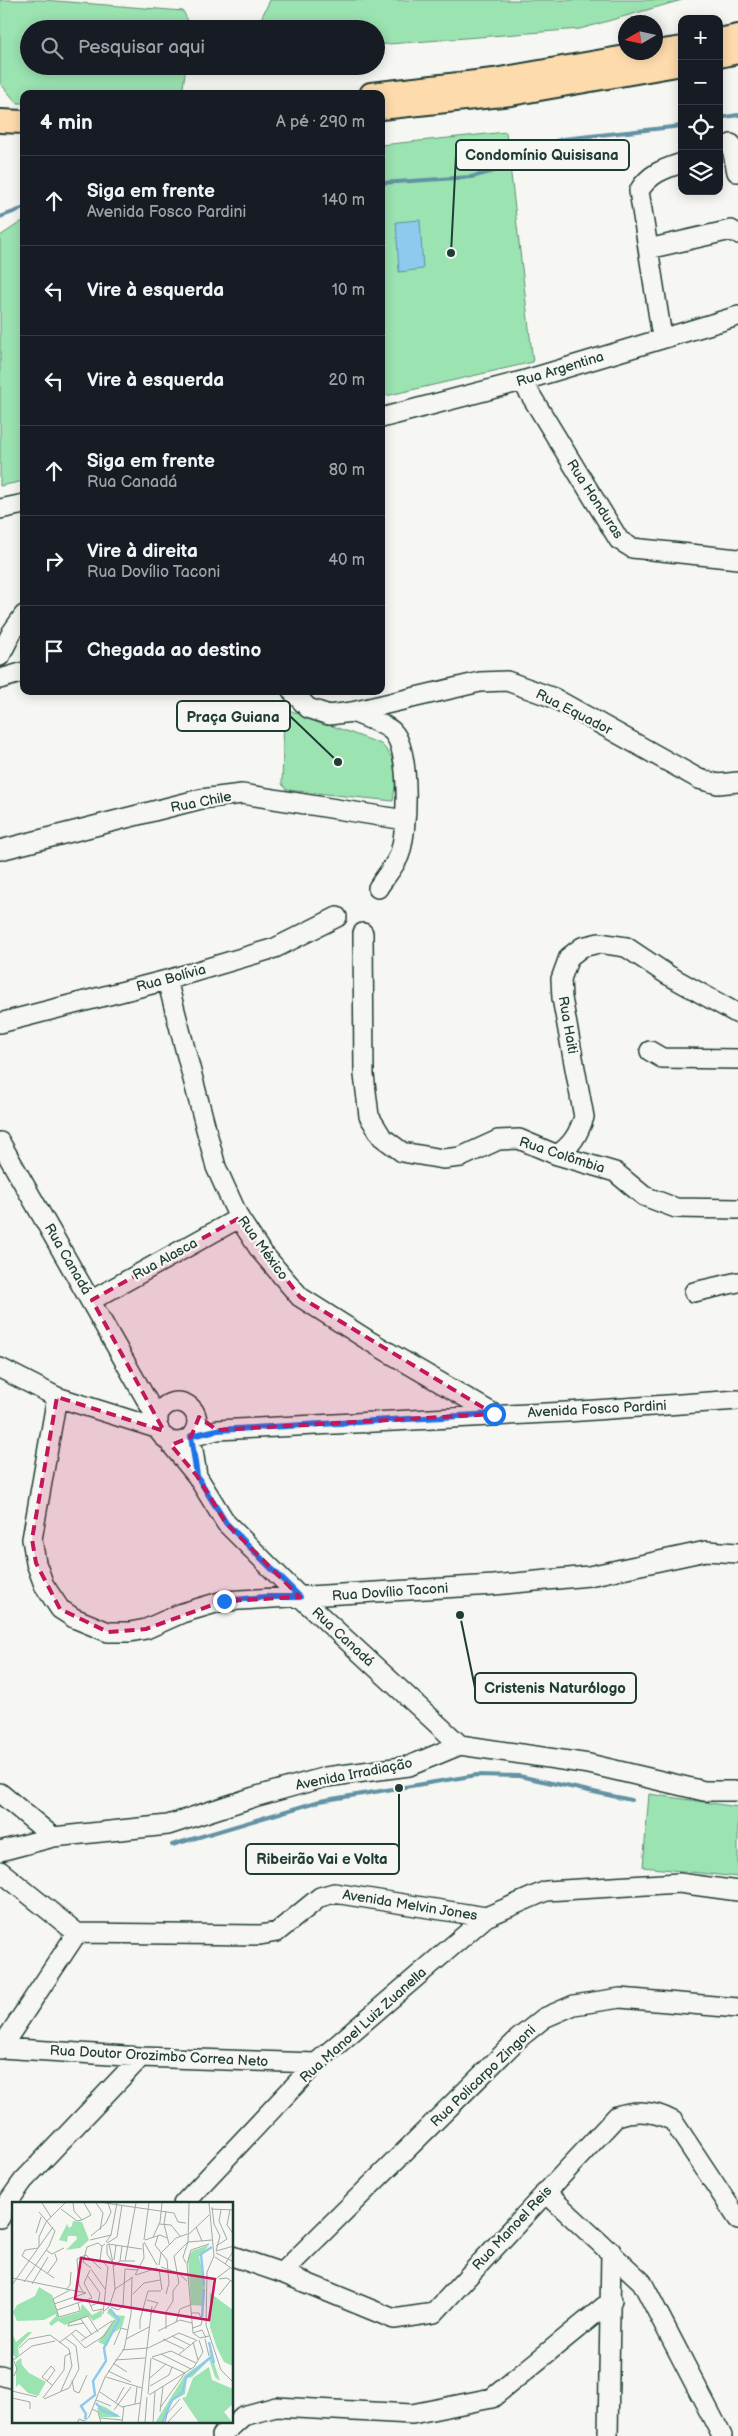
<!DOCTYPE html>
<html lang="pt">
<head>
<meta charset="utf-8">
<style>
  :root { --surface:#171b24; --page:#20242c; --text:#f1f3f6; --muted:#9ea1a6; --line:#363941 }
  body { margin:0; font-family:"Balsamiq Sans",sans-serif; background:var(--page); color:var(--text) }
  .controls { position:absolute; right:15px; top:15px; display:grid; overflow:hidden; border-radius:10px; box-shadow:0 2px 12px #0003 }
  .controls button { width:45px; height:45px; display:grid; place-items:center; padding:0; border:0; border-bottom:1px solid var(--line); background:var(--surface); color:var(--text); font:25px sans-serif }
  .compass { position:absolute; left:618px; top:15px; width:45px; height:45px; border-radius:50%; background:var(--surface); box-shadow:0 2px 12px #0003; rotate:261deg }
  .stop { position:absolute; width:15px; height:15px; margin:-11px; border:4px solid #1a73e8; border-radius:50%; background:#fff }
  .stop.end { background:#1a73e8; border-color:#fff; box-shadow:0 1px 5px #0008 }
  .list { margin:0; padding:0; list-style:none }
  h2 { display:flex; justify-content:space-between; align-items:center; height:65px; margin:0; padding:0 20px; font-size:21px }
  h2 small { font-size:16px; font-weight:400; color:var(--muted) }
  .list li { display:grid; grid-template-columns:32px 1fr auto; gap:15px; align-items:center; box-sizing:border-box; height:90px; padding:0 20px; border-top:1px solid var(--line) }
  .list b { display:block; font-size:19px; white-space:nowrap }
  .list p { margin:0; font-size:16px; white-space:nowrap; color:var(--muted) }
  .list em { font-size:16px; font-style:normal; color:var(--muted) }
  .icon { flex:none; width:28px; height:28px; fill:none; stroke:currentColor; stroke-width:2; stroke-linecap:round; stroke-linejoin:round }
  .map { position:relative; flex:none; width:738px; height:2436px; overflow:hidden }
  .search { position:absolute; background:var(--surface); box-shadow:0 2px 12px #0003; left:20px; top:20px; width:365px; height:55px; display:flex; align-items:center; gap:12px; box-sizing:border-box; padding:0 18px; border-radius:28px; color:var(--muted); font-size:19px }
  .panel { position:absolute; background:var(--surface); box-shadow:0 2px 12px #0003; left:20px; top:90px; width:365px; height:605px; border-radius:10px }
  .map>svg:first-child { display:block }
</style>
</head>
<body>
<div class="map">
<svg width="738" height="2436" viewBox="0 0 738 2436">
  <rect width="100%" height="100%" fill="#f6f6f2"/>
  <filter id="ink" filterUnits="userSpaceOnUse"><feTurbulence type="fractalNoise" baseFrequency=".02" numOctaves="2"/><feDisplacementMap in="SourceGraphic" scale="10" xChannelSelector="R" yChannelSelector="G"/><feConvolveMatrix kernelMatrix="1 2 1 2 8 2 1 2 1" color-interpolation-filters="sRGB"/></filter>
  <g filter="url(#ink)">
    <path fill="#9be3b1" stroke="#5d9072" d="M0,0H43L183,11L192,29H29V66H186L182,94H24V103H17L0,83Z
      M270,0H682L580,29L376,45V29H256Z
      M506,132L533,362L381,397V145Z
      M24,220V481L0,486V236Z
      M289,710L381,744C401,764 396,776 393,801L287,790L282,784L284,713Z
      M649,1794L738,1807V1877L643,1867Z"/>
    <path fill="#8ecaee" stroke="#6292a4" d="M420,220L423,269L399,272L396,222Z"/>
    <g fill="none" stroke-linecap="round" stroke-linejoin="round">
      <path stroke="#6292a4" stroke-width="4" d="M719,118L738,115
        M381,183L471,177L506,168L543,145L563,139L682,126
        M0,217L24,208
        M172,1845L320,1801L477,1775L519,1776L631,1800"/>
      <g stroke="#1f3d34" stroke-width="22">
        <path id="minor" d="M731,144L737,172
          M648,249L731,230L738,234
          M662,337L639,191C649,174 663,169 682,163
          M522,381L619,540L632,548L738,559
          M381,418L522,381L738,316
          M0,509L24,504
          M0,656L12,632L24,615
          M0,679L24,672
          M292,691L308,708L329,715L352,712L480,682L507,681L554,698L699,779L718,784L738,782
          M352,712C362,716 387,725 393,732C411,751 408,832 399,856C394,867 384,878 378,888
          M0,850L201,799L242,794L405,820
          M363,933L364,1075L369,1116L382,1137L402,1152L443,1159L461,1157L498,1140L519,1139L557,1155L615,1172L644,1196L676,1208L738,1209
          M167,980L216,1167L239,1218L260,1250L300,1297L371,1342L494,1414
          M0,1023L167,980L275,948L337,917
          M650,1051L662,1058L738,1059
          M0,1142L158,1420
          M557,1155C572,1145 578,1135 584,1117L562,998L561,979L569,957L582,947L599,943L626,947L668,975L738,1014
          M694,1292L738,1282
          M92,1300L239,1218
          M0,1368L57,1397L159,1429
          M57,1397L32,1539L36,1563L44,1585L60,1609L74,1618L108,1632H130L146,1629L182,1613L223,1601L494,1585L589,1576L706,1551L738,1553
          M157 1422a20 20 0 1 1 40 0a20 20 0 1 1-40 0Z
          M166,1438L197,1476L226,1523L300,1597L460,1745
          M197,1476L191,1437L217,1430L567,1412L738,1400
          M0,1793L53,1837
          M0,1851L53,1837L168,1825L254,1797L326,1777L409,1766L460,1745L589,1764L704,1791H738
          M0,1871L77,1933
          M1,2048L141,2057L316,2063
          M0,2049L77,1933L260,1935L277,1932L320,1897L334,1893L486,1917L546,1891L679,1883L738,1891
          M545,2192L642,2282L722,2436
          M183,2204L316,2063L486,1917
          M0,2218L4,2208L23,2181L141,2057
          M232,2256L282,2273L394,2319L434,2313L617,2116C637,2109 655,2111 673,2121L738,2219
          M282,2273L518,2039L544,2018L574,2005L620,1998L738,2008
          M0,2375L14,2379
          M221,2436L243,2416L276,2407L412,2414L492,2398L612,2300
          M608,2436L611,2251"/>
      </g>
      <g stroke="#1f3d34" stroke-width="26">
        <path id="major" d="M719,40L738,36
          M656,52L682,48
          M719,56L738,52
          M371,94L494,80L654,52
          M381,108L511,94L682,64
          M0,121L24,122"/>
      </g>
      <use href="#minor" stroke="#f6f6f2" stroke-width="19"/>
      <use href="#major" stroke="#fedbac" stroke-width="22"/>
    </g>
  </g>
  <g fill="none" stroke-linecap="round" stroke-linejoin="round" filter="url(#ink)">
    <path stroke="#1a73e8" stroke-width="6" d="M224,1601L265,1597H300L226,1523L197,1476L191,1436L217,1430L494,1414"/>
  </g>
  <path fill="#c2185b" fill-opacity="0.2" stroke="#c2185b" stroke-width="4" stroke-dasharray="10 6" stroke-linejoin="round" d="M239,1218L300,1297L494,1414L217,1430L199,1417L191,1437L171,1445L197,1476L226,1523L300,1597L223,1601L146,1629L108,1632L60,1609L36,1563L32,1539L57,1397L164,1431L92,1300Z"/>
  <g text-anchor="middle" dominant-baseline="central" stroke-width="4.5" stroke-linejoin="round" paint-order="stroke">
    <g font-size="14" fill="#1f3d34" stroke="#f6f6f2">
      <text transform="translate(560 369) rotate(-17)">Rua Argentina</text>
      <text transform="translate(595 499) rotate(57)">Rua Honduras</text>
      <text transform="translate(574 712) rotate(27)">Rua Equador</text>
      <text transform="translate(201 802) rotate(-11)">Rua Chile</text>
      <text transform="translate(171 978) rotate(-15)">Rua Bolívia</text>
      <text transform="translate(568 1025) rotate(80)">Rua Haiti</text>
      <text transform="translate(562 1155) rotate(18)">Rua Colômbia</text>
      <text transform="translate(263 1248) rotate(54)">Rua México</text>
      <text transform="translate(68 1259) rotate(60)">Rua Canadá</text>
      <text transform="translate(165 1259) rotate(-29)">Rua Alasca</text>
      <text transform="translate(597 1409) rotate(-3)">Avenida Fosco Pardini</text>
      <text transform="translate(390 1592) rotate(-4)">Rua Dovílio Taconi</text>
      <text transform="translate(343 1637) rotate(43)">Rua Canadá</text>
      <text transform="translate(354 1774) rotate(-11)">Avenida Irradiação</text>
      <text transform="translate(410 1905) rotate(9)">Avenida Melvin Jones</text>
      <text transform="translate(363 2025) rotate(-42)">Rua Manoel Luiz Zuanella</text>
      <text transform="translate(159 2056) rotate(3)">Rua Doutor Orozimbo Correa Neto</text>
      <text transform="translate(483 2076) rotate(-44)">Rua Policarpo Zingoni</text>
      <text transform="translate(512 2228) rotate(-47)">Rua Manoel Reis</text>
    </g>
  </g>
  <g transform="translate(12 2202)">
    <rect width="221" height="221" fill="#f6f6f2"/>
    <path d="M61,19L70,20L77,38L68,46L54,48L65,37L64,34H56L55,40L47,38L55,22L57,26L60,24ZM197,43L187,55L193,80L192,104L179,103L176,56L180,49ZM27,85L40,93L47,116L68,110L70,102L80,113L90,108V114L81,119L77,114L53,123L46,119L39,124L37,121L44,114V112L32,118L5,119L1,110L5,103L23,94ZM198,91L221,108V164L212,160L205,146L198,125ZM97,106L102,113L113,114L110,125L100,132L95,144L86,140L103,117L95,111ZM16,130H20L6,145L7,152L4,156L0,151V131L4,140ZM197,146L208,179L203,175L197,157L192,163L180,175L175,176L173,192L160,199L152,221H143L173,173L198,155ZM9,156L10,163L17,171L34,180L26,194L16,191L7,182L4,185V160ZM197,165L200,178L221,187V202L212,210L221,221H187L170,196L174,195L181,176ZM88,203L95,206L109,215H88L85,207Z" fill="#9be3b1"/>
    <path fill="none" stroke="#8ecaee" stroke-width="2.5" d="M192,83L189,52L200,45M190,115L192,87M197,140L202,161M84,201L91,209L106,214M73,217L74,212L69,204L83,193L81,179L94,159L92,146L107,118L98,107M150,221L160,198L170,191L174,176L199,155"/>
    <path fill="none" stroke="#a0aca6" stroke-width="1" d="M30,1L39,15M61,1L62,9L70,18M84,1L91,11L88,28M93,1L162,11L166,20L174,21M197,1L202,54L195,70L194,123L209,168L222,181M200,5L202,22L208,34L204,49M49,7L65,19L70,18L79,13L72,1M199,7L222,8M218,8L215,23L222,33M154,9L152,22L157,42M147,22L159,23L168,34M184,25L190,39M24,31L29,15M176,33L197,13M79,34L94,21L99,10L96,1M146,34L143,43L155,58L157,81L154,92M141,35L148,20L150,1M78,38L99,33M132,38L137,1M133,38L148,33L155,36M94,40L99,33L105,1M132,40L145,63M176,40L200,38M95,41L105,35L110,3M95,42V52L101,61L97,42M96,42L130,47M197,42L179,48L175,62L181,131L188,136L197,134M204,44L215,37L207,19L209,8M27,45V35L34,20L53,1M26,46L13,48L10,54L42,76M34,48L40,52L52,46M204,49L222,44M204,51L222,60M203,55L222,68M102,58L104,43M108,59L110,44M113,59L124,1M174,61L171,55L176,40L177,1M213,62L222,48M147,63L149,51L164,36L175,32M102,64L108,59H123M149,65L166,71L175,79M79,66L71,60L75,45L86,41L90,44M79,67L93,87M147,67L150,88M35,72L45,58L43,52M75,73L88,91L86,101L78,104M123,73L132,56L131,41M124,73L145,66M0,76L74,91M205,76L218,66M207,77L215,76L222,81M12,80L37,44L43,29L27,10M20,82L36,55M0,83L41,25M103,87L121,75M54,88L58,83L59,70M58,88L41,97L47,115L68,109L66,101M71,90L67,83L65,57L74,53L89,67M121,92L132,81L148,78M207,93L219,78M76,98L81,109L91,107M135,98L146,101L138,113M42,102L74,91M99,105L106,108L111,104L113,67L126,68M45,108L80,96L72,81L78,68M92,109L97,105L103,87L101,61M179,111H187L190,119L189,123L181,126M91,112L96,65L88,57L90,44L93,42M68,116L80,133M164,120L168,107L178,103M72,121L56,124L57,121L76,114L86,130M128,127V118L136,89H149M154,127V110L161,99V89L167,81L162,54L176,40M146,129L168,118L180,121M59,131L73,146L92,134L102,118M181,131L190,128L194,136M160,134L178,143M114,137L137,125M151,137L172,147M193,137L197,154M69,139L100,119M181,140L186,158M47,141L64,128L74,136M102,143L109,126L116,128M7,146L17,137L38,133L57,147L60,164L49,189M110,148L136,146L167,131L184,138M112,148L119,112L120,75M149,152L179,167M166,153L185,138M140,155L159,149L184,161M140,156L173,171L148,206M103,158L133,156M0,159L20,144L43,139M2,159L5,167L2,174M101,161L115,170M96,169L119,180M94,175L130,186M138,176L154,162M60,178L62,189L67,191L75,173M35,179L43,168L39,164L30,175L40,183M138,184L157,173L160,165M0,189L25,195M88,190L110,205L128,201M136,192L139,156M137,193L182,165L191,150L187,138M0,196L18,200V207M31,196L52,168L53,154L59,151M32,197L57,186L67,167L64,144L53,136M84,198L99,204M104,200L112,185M123,202L125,185M80,207L86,210L89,221M102,208L119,185M148,210L151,184M88,216L111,218M65,221L67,217L72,219L77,215L93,175L112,147M110,221L112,204M126,221L140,104M133,221L135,195M141,221L143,189M153,221L155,212L168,197M155,221L170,205"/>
    <path fill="#c2185b" fill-opacity="0.15" stroke="#c2185b" stroke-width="2.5" d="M69,56L203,77L197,118L63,97Z"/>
    <rect width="221" height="221" fill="none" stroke="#1f3d34" stroke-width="2.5"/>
  </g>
  <path fill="none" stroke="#1f3d34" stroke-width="2" d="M451 253L456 155M338 762L290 716M460 1615L475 1688M399 1788L399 1859"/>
  <g fill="#1f3d34" stroke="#f6f6f2" stroke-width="2">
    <circle cx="451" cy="253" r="5"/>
    <circle cx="338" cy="762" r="5"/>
    <circle cx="460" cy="1615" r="5"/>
    <circle cx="399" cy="1788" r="5"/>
  </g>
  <g fill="#f6f6f2" stroke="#1f3d34" stroke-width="2">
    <rect x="456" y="140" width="173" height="30" rx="5"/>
    <rect x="177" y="701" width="113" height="30" rx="5"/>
    <rect x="475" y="1673" width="161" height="30" rx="5"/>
    <rect x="246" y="1844" width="153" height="30" rx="5"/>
  </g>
  <g font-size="15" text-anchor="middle" font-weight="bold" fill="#1f3d34">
    <text x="542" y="160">Condomínio Quisisana</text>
    <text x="233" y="722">Praça Guiana</text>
    <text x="555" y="1693">Cristenis Naturólogo</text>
    <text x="322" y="1864">Ribeirão Vai e Volta</text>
  </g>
</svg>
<div class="controls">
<button>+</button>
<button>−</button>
<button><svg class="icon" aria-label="locate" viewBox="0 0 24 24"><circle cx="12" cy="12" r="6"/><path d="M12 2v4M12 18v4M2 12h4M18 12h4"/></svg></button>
<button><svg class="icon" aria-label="layers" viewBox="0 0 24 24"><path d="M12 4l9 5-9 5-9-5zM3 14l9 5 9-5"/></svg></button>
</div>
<svg class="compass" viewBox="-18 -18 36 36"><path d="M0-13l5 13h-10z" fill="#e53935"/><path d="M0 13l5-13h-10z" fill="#9ea1a6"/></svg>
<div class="stop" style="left:494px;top:1414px"></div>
<div class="stop end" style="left:224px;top:1601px"></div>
<div class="search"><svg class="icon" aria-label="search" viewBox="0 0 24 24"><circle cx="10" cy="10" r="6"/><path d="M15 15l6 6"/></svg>Pesquisar aqui</div>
<section class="panel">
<h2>4 min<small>A pé · 290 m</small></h2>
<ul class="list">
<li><svg class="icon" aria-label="ahead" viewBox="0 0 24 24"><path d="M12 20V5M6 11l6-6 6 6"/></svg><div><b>Siga em frente</b><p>Avenida Fosco Pardini</p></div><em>140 m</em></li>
<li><svg class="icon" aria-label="left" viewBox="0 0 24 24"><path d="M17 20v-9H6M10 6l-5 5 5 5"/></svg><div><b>Vire à esquerda</b></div><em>10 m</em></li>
<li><svg class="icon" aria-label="left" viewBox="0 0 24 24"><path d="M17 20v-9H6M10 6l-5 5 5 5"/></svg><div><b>Vire à esquerda</b></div><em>20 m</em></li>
<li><svg class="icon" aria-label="ahead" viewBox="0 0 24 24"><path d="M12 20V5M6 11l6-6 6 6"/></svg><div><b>Siga em frente</b><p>Rua Canadá</p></div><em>80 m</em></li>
<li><svg class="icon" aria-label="right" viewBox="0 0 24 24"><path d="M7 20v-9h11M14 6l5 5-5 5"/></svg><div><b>Vire à direita</b><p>Rua Dovílio Taconi</p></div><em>40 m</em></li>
<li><svg class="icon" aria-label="arrive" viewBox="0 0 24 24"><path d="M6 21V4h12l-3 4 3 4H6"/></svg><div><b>Chegada ao destino</b></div></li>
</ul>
</section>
</div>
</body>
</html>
